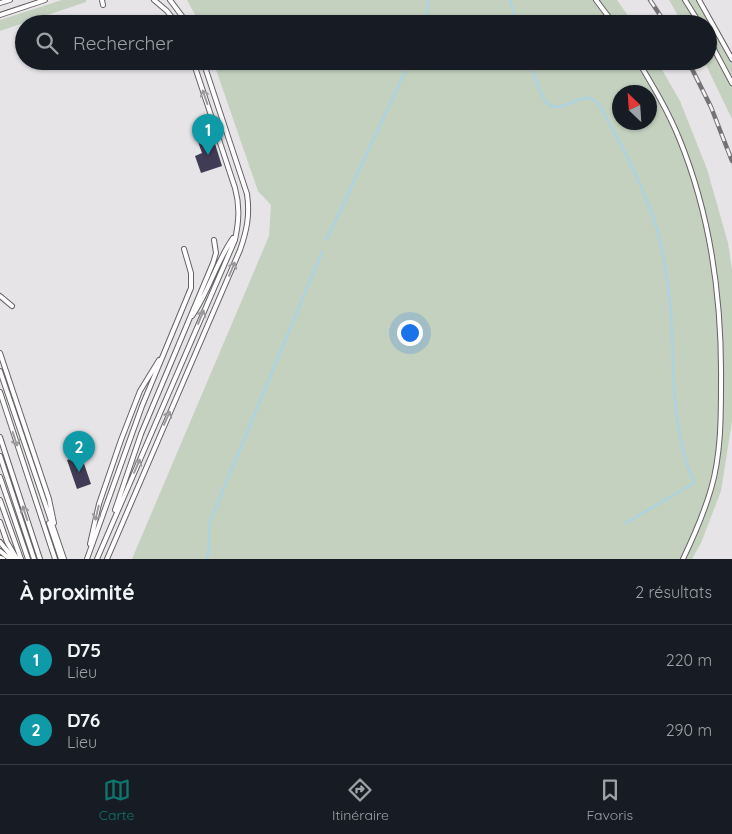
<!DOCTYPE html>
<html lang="fr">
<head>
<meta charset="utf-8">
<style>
  :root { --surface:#171b24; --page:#20242c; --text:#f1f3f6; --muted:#9ea1a6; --line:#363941; --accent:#0f766e }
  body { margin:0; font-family:Quicksand,sans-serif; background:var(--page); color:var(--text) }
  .compass { position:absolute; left:612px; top:85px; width:45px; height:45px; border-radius:50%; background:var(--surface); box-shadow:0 1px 4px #0004; rotate:335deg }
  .you { position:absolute; left:409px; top:332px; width:18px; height:18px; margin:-12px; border:4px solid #fff; border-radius:50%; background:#1a73e8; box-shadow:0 0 0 8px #1a73e833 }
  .badge { display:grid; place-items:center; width:32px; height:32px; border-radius:50%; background:var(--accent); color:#fff; font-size:16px; font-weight:700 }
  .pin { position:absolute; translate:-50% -41px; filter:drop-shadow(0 1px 2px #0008) }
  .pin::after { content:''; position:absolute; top:26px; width:18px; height:15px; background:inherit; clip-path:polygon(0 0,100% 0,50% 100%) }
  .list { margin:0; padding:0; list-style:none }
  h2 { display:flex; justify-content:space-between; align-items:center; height:65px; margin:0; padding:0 20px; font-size:21px }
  h2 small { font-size:16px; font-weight:400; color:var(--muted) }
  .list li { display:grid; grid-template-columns:32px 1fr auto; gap:15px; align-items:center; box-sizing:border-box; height:70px; padding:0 20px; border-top:1px solid var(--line) }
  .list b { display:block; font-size:19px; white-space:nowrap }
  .list p { margin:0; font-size:16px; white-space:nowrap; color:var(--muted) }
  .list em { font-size:16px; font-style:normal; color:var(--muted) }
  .icon { flex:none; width:28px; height:28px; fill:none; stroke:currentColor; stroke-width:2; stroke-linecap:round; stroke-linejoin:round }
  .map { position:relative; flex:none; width:732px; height:559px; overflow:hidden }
  .search { position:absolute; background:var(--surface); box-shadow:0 1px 4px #0004; left:15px; right:15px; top:15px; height:55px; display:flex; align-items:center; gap:12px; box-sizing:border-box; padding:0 18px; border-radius:28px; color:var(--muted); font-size:19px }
  .sheet { height:205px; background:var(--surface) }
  nav { display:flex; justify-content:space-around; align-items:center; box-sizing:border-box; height:70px; border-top:1px solid var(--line); background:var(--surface); font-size:14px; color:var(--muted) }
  nav a { display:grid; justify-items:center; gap:2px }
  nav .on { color:var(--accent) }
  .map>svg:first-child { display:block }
</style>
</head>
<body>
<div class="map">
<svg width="732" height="559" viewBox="0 0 732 559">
  <rect width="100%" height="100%" fill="#e7e4e7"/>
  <path fill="#c4d1bf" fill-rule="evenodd" d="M62,0H86V2L0,31V20Z
    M187,0H617L634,24H200Z
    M669,0H696L711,21L732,61V119L704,61H708V24H683Z
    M213,61H657L680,101L707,169L728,243L732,270V421L721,491L701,543L692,559H132L269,236L271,205L258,191ZM620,92H650V122H620Z"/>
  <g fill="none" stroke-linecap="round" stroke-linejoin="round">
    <path stroke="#aed3e0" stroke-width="2.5" d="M510,0L517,24
      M426,24L428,0
      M530,61C534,73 539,95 547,103C560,116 581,91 594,100C599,103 602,110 605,115C624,150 646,191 657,229C664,255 668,284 671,311C673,344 672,377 676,410C678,426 681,443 685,458C687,467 692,475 694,483L626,523
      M327,239L410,61
      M207,559C211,546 207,532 211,519L322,252"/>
  </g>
  <path fill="#403c55" d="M212,134L222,166L201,173L195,156L202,153L197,139Z
    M81,455L91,484L77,489L67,460Z"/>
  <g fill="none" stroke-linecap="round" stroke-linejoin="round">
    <g stroke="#656265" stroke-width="6">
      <path id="lane" d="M102,0L103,5
        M154,0L167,11L177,24
        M170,0L188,24
        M596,0L614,24
        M685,0L700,24
        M699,0L732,59
        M0,3L10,0
        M0,15L45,0
        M708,38L732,83
        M638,61C653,86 668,111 679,138C711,216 722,300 721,383C721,418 721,455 711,489C704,513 694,536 683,559
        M0,296L12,306
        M192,316C209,292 216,262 233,238
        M0,353L49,499L54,523
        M0,371L64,559
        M0,392L55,559
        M0,437L40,559
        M0,456L34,559
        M0,477L28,559
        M0,500L21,559
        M115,510L141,434L213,263L216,253L214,240
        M0,522L7,542L17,559
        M49,523L61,559
        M0,542L14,559
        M90,544L99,504L121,440L140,391L159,360
        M0,551L10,559
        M0,558L3,559
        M87,559L142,406L191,288V273L184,249
        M97,559L235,240C239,221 240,206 235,188L193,61
        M107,559L240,250C247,230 250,215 247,194L203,61"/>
    </g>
    <use href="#lane" stroke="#fff" stroke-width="4"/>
    <g stroke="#757275" stroke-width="4.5">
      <path id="rail" d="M650,0L666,24
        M688,61L711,107L732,161"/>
    </g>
    <use href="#rail" stroke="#f5f2f5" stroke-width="2.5" stroke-dasharray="8" stroke-linecap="butt"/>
  </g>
  <defs><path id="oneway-shaft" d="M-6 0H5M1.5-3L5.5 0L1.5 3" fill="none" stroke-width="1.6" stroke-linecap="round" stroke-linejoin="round" transform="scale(1.25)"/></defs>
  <g stroke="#9c9a9c">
    <use href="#oneway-shaft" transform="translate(205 97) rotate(-109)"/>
    <use href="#oneway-shaft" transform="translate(232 269) rotate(-67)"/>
    <use href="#oneway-shaft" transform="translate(201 317) rotate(-67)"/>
    <use href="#oneway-shaft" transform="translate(167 418) rotate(-66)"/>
    <use href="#oneway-shaft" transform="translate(15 439) rotate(72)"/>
    <use href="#oneway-shaft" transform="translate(137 466) rotate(-67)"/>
    <use href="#oneway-shaft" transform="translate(25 513) rotate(-108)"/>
    <use href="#oneway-shaft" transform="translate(97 513) rotate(103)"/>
  </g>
</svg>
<svg class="compass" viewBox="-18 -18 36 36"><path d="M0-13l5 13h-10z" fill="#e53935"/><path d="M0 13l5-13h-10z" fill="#9ea1a6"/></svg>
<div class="you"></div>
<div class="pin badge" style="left:208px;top:155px;background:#0f9aa8">1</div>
<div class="pin badge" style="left:79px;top:472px;background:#0f9aa8">2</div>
<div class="search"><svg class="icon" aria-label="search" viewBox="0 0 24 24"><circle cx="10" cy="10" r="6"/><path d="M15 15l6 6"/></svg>Rechercher</div>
</div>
<section class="sheet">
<h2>À proximité<small>2 résultats</small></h2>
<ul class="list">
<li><span class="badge" style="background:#0f9aa8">1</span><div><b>D75</b><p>Lieu</p></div><em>220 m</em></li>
<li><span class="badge" style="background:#0f9aa8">2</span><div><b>D76</b><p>Lieu</p></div><em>290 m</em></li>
</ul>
</section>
<nav>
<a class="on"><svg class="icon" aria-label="map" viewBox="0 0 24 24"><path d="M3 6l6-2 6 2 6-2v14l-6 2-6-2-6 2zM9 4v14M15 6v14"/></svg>Carte</a>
<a><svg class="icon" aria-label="directions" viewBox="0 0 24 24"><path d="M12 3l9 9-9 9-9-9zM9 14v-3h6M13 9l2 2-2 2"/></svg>Itinéraire</a>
<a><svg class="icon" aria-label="saved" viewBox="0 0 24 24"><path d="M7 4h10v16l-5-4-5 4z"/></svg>Favoris</a>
</nav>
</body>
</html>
